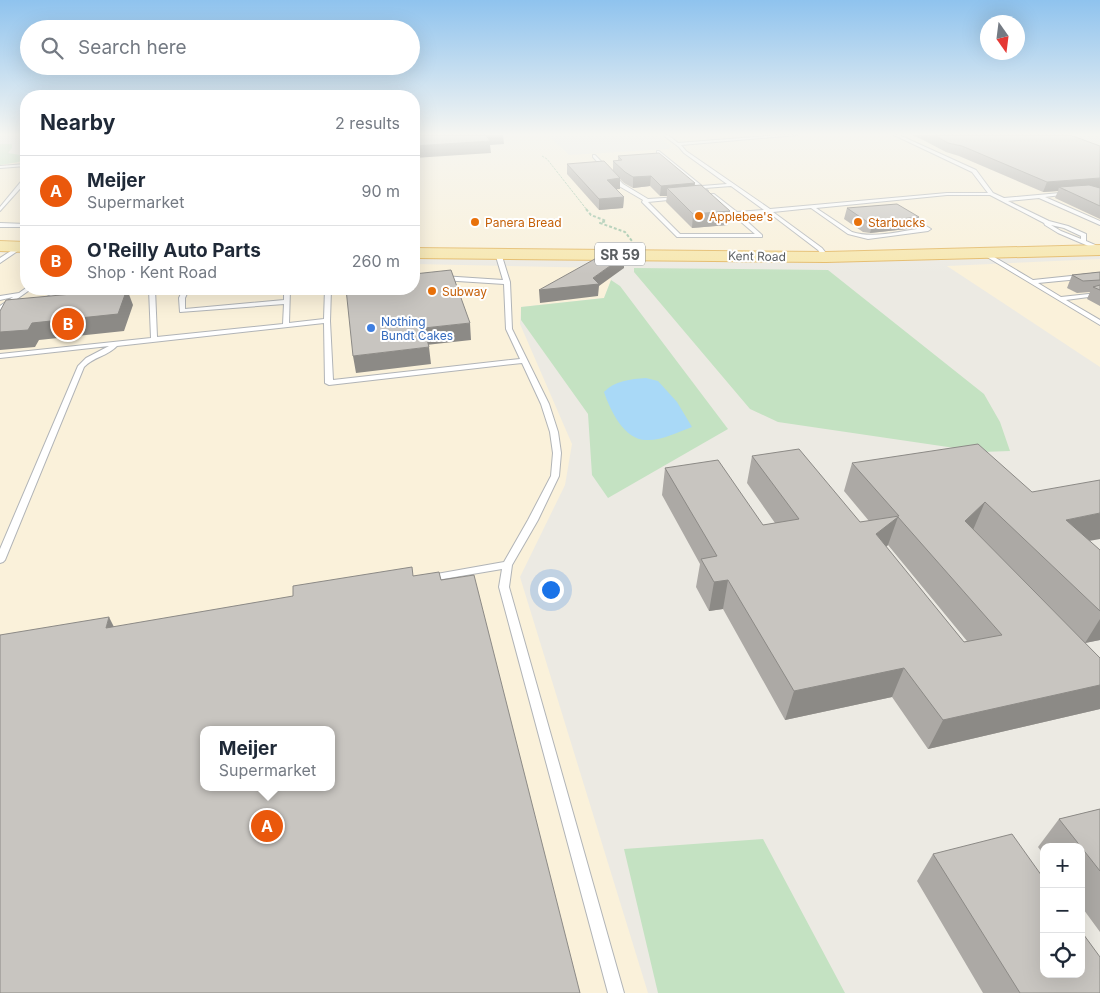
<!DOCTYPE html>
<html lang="en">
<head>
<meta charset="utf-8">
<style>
  :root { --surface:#fff; --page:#f2f2f3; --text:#1f2937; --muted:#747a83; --line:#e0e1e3; --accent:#ea580c }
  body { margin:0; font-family:Inter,sans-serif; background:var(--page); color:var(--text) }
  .controls { position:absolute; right:15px; bottom:15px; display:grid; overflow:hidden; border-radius:10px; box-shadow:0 5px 20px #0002 }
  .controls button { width:45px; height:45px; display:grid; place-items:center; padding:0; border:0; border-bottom:1px solid var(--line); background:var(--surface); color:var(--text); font:25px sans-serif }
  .compass { position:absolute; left:980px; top:15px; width:45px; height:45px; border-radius:50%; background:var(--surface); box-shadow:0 5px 20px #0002; rotate:166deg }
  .you { position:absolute; left:550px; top:589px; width:18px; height:18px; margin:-12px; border:4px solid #fff; border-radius:50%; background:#1a73e8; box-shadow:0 0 0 8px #1a73e833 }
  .badge { display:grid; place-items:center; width:32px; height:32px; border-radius:50%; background:var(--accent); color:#fff; font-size:16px; font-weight:700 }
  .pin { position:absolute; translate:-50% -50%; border:2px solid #fff; box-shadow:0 1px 5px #0006 }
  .popup { position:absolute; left:200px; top:726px; width:135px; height:65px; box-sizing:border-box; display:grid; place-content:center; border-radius:10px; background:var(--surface); filter:drop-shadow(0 1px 4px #0005); font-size:16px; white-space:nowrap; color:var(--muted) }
  .popup b { font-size:19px; color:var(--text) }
  .popup::after { content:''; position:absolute; left:50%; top:100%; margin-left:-10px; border:10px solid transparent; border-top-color:var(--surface) }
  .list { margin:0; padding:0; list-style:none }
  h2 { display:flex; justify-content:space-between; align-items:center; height:65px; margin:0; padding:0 20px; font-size:21px }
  h2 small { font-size:16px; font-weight:400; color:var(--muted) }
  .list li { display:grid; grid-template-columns:32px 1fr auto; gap:15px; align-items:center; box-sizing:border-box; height:70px; padding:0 20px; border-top:1px solid var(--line) }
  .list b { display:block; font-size:19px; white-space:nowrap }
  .list p { margin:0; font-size:16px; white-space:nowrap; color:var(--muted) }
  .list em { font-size:16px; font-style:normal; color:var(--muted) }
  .icon { flex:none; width:28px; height:28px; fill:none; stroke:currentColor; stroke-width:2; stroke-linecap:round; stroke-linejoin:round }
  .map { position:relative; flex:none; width:1100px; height:993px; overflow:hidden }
  .search { position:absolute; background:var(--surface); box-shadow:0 5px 20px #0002; left:20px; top:20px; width:400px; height:55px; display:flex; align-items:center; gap:12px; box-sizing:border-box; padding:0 18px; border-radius:28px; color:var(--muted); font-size:19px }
  .panel { position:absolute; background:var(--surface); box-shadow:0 5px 20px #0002; left:20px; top:90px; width:400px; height:205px; border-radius:20px }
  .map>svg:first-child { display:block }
</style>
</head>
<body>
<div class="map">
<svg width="1100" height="993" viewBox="0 0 1100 993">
  <rect width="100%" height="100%" fill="#eceae3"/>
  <path fill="#faf1da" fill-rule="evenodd" d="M414,135H548L569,155L669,149L671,146L656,135H1062L1100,149V248L776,254L414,252Z
    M26,159V245L0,244V161Z
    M0,253L26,254V289H414V264L604,268L611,280L604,298L521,307L520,324L572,444L565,485L520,577L648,993H0ZM203,730H331V787H203Z
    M1100,259V367L947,266Z"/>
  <path fill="#c4e2c2" d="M0,144H12V148L8,153L26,156L19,162L0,165Z
    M634,268L828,270L984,394L1000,422L1010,451L982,452L778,422L750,409L634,272Z
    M611,280L620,286L728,429L608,498L592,475L588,414L521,320V307L604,298Z
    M763,839L845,993H658L624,849Z"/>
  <path fill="#a9d9f7" d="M646,378L658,381L677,402L692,427C678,432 661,441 646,440C624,440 610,410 604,392C614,381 631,379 646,378Z"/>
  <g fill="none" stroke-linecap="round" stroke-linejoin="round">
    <g stroke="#b1b4b7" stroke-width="2">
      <path id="service" d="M663,135H668L678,143L779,135H797L681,145L686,151L770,209L947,193H988L972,172L894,135H899L976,170L993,193L1004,198L1071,192V194H1069L1045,197L1100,221V225L1039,198L1008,201L1049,221L1068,226L1086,234V241L1100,247V251L1058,233L1045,225L1044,223L990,195H947L816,208L852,232C874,239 901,231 923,228L906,217V215H908L931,229L928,231L868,239L848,234L811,208L773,212L822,248L829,257L826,259L824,258L818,250L768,212L740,215L762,235V237H677L642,202L643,200L619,186L593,157V155H595L623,184L648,199L680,197V198L678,199L648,202L680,234H755L711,196L701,197L699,196V195L714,194L737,212L764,210L731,186L705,188L708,191L704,192L657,153V151H659L702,186L727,184L684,153L679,147ZM1051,225L1064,228L1081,236V239L1061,231Z
        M26,164V166L0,168V166Z
        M24,178H26V182L0,211V207Z
        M0,223L26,224V227H0Z
        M20,245L25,246L0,263V258Z
        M498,251L501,253L510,282L512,329L549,404L558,432L561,453L559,476L538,520L512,565L509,587L624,993H608L499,587L502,569L431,581L428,580L426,578L428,576L431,575L504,562L528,520L551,476L553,453L550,432L541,404L522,363L329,385L325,383L324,323L117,346C108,356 93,357 84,367L5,560L3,562L0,563V549L78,366L86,358L109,346L0,358V354L151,338L149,289H155L157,337L283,324L284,304L180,312L179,298L183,289H189L185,298V309L284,300V289H290L289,323L324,319L325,289H331L330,321L333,380L520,359L506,329L504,284L442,280L439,278L442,276L503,280L495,253Z
        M984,251L1033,280L1100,273V277L1038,283L1061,297L1098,293V295L1096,296L1066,300L1100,320V325L982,254V252Z
        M26,288L31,289L0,311V306L13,297L0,300V296L19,293Z
        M63,289H70L44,302L39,301Z"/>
    </g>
    <g stroke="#e4b965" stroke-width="2">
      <path id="primary" d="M0,241L26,242V252L0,251Z
        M1100,245V255L826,262L414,258V248L826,252Z"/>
    </g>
    <path stroke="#9cc2a4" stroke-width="1" stroke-dasharray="2.5 1" stroke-linecap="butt" d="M542,156L547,159L587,210"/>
    <path stroke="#9cc2a4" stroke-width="2" stroke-dasharray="3 2" stroke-linecap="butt" d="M586,209L591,215L606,221L600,223L625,232L632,241"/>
    <use href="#service" fill="#fff" fill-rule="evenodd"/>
    <use href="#primary" fill="#f7e7ae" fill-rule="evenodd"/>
  </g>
  <path fill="#aca9a5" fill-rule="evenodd" d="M912,135H1070L1099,188H1100V219L1055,198L1058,191L1043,192L959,156L946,152L923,140Z
    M618,156L695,183L694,186L730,211L728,225L692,228L666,202L667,196H660L650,186L633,188L624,183L620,179V189H616L624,197L623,208L599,210L567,174V164L613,170V161L618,160Z
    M847,208L916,228L870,233L863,232L844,219Z
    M1100,272V306L1087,299L1090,292L1077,293L1067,288L1072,275Z
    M752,456L860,522L869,521L844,491L852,463L1032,492L1100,550V640L1085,643L1100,658V709L928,749L892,697L785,720L723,609L709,611L696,587L700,564L662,495L665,468L763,525L775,523L747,483ZM888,545L967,641L964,642L886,547Z
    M1100,809V932L1081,906V847H1044V855L1038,847L1059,819Z
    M933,854L1100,993H983L917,881Z"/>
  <path fill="#8c8a86" d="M485,135H503L504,144L490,145L491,153L414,158V146Z
    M651,176L650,186L633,188V177Z
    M620,178V189L606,190L607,180Z
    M1100,178V188L1066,191L1059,187L1058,191L1043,192L1047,182Z
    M695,183L693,194L667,188V196H660L661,186Z
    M624,197L623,208L599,210V199Z
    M730,211L728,225L692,228L693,214Z
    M919,217L916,228L870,233L873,222Z
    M624,256V268L599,286L598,296L540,303L539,290L593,278Z
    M127,289L133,305L124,331L39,340L35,347L0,350V332L32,323Z
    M470,323L471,340L426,345L424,328Z
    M429,347L431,364L356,373L353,356Z
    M985,502L973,530L965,521Z
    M1100,513V539L1050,548L1066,520Z
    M898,517L888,545L866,563L876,534Z
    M728,580L723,609L709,611L714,582Z
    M109,617L119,637L106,628Z
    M1100,619V640L1085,643Z
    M904,668L892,697L785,720L794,691Z
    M1100,685V709L928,749L943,720Z"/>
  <path fill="#c8c5c0" stroke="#8c8a86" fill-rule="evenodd" d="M414,135H486L490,141L414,146Z
    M934,135H1070L1100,146V178L1047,182L962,146L948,143Z
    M659,153L695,183L661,186L651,176L633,177L625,172L613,161L622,160L618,156Z
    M604,161L620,178L607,180L624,197L599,199L567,164Z
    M701,185L730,211L693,214L667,188Z
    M1089,185L1100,188V206L1059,187Z
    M897,204L919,217L873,222L866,221L847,208Z
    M611,250H620L624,256L593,278L599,284L539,290Z
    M451,270L470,323L424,328L429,347L353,356L346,289H414V274Z
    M1100,272V280L1083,281L1072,275Z
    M1100,285V290L1093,287Z
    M127,289L118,314L32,323L28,330L0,332V311L6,300Z
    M978,444L1032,492L1100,480V513L1066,520L1100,550V611L985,502L965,521L1100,658V685L943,720L904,668L794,691L728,580L714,582L701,559L717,556L665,468L718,460L763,525L799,519L752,456L799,449L860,522L899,516L852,463ZM898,517L1002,635L964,642L876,534Z
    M412,567L413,576L439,572L441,580L474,575L580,993H0V635L109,617L106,628L293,596V586ZM203,730H331V787H203Z
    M1100,809V871L1059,819Z
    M1012,834L1044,879V974H1081V931L1100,957V993H1020L933,854Z"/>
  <linearGradient id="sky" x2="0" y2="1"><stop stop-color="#8fc3ee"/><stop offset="0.49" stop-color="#f6f6f2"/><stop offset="1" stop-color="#f6f6f2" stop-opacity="0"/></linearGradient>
  <rect width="1100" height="274" fill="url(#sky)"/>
  <g fill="#e8710a" stroke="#fff" stroke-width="2">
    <circle cx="699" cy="216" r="5"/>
    <circle cx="475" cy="222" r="5"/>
    <circle cx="858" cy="222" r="5"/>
    <circle cx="432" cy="291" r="5"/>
  </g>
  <circle fill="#3f7fe0" stroke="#fff" stroke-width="2" cx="371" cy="328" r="5"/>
  <g text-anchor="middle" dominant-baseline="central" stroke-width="4" stroke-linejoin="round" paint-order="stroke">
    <g font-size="12" fill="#c56008" stroke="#fff" text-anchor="start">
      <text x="709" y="216">Applebee's</text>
      <text x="485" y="222">Panera Bread</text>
      <text x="868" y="222">Starbucks</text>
      <text x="442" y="291">Subway</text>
    </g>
    <g font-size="12" fill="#5b5f62" stroke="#fff">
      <text transform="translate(757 256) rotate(1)">Kent Road</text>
    </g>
    <g font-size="12" fill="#366cbe" stroke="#fff" text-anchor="start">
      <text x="381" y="321">Nothing<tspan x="381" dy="14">Bundt Cakes</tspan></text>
    </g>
    <rect fill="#fff" stroke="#8c8f91" stroke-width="1" x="595" y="242.5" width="50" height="23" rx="4"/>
    <g font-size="14" font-weight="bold" fill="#5b5f62">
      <text x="620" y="254">SR 59</text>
    </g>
  </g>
</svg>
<div class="controls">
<button>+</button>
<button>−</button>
<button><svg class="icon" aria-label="locate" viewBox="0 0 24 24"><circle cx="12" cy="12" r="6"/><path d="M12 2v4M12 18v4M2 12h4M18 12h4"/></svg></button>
</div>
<svg class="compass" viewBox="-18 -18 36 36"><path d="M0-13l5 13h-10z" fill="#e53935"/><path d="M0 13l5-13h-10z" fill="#747a83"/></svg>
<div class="you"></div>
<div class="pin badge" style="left:267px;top:826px">A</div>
<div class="popup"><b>Meijer</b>Supermarket</div>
<div class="pin badge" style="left:68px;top:324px">B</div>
<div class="search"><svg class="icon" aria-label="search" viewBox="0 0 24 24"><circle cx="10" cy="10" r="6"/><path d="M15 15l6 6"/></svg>Search here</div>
<section class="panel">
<h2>Nearby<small>2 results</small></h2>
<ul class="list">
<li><span class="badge">A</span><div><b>Meijer</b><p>Supermarket</p></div><em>90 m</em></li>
<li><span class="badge">B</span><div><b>O'Reilly Auto Parts</b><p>Shop · Kent Road</p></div><em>260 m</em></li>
</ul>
</section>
</div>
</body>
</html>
